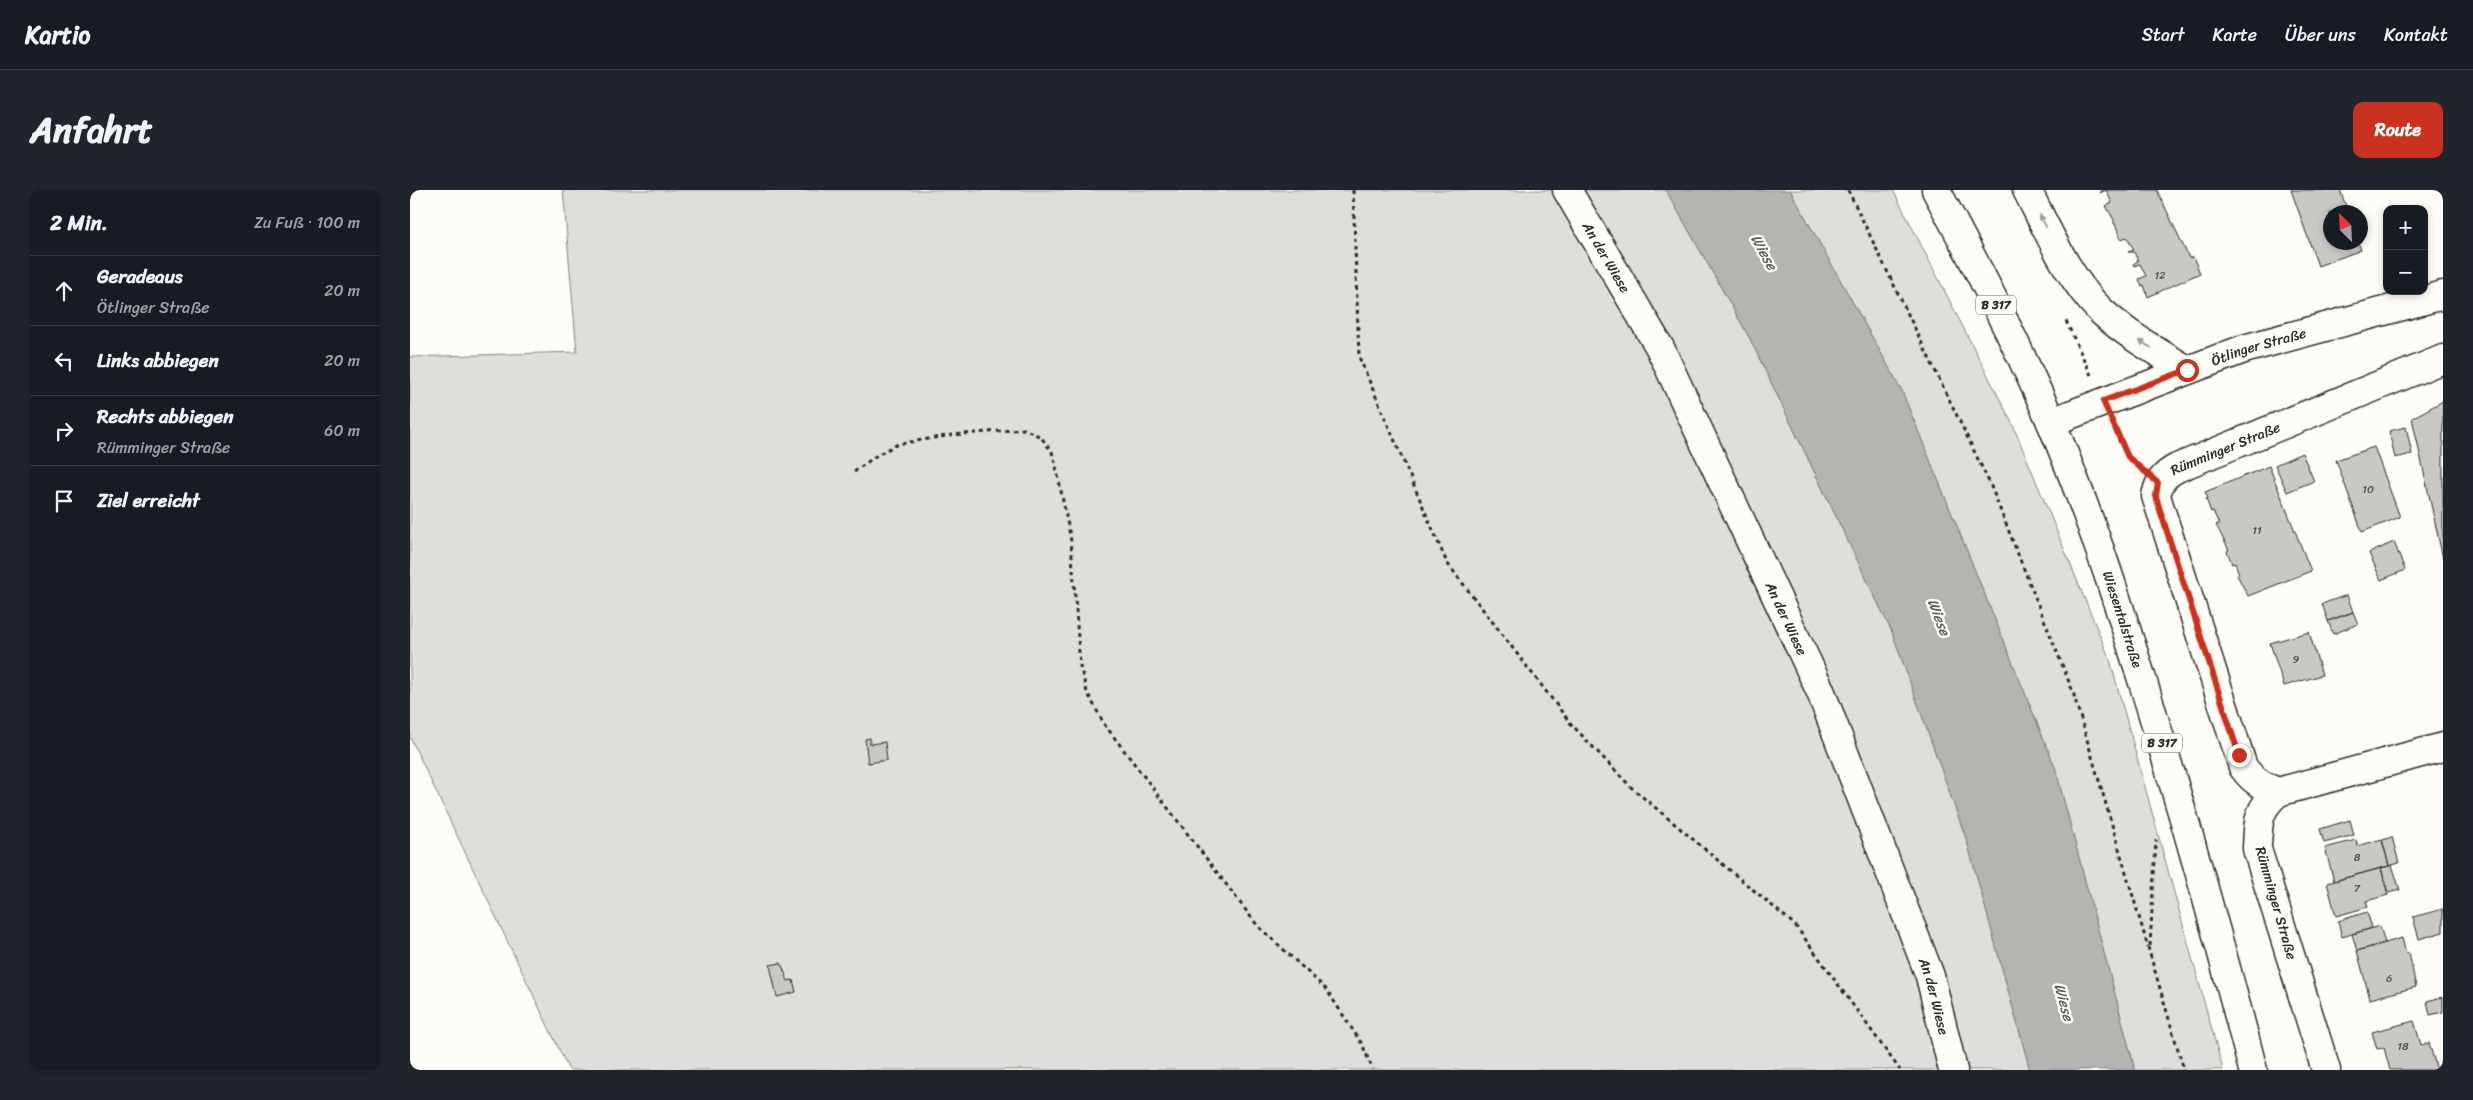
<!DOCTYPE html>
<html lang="de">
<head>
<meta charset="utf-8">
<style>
  :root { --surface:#171b24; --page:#20242c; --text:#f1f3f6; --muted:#9ea1a6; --line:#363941; --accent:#c8321e }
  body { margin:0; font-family:Sriracha,sans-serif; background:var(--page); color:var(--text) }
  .controls { position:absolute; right:15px; top:15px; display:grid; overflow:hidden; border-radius:10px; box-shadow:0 2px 8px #0003 }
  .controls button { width:45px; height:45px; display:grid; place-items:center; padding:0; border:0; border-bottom:1px solid var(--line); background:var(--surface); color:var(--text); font:25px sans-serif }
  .compass { position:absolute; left:1913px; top:15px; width:45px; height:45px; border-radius:50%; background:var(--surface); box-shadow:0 2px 8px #0003; rotate:336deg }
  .stop { position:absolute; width:15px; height:15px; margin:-11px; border:4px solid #c8321e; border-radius:50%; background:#fff }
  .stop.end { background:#c8321e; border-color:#fff; box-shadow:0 1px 5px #0008 }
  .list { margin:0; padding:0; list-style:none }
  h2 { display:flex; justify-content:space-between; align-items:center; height:65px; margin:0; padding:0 20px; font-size:21px }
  h2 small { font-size:16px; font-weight:400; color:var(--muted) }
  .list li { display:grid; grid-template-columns:32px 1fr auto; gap:15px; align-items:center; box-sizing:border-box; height:70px; padding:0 20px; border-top:1px solid var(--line) }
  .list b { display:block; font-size:19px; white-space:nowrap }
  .list p { margin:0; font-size:16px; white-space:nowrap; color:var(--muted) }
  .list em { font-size:16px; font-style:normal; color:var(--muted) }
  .icon { flex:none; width:28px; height:28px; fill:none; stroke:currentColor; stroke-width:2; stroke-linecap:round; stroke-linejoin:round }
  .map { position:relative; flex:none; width:2033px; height:880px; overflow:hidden; border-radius:10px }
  header { display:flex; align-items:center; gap:30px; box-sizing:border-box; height:70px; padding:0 25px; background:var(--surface); border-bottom:1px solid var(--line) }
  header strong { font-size:24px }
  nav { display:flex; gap:28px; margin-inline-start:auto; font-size:18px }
  .intro { display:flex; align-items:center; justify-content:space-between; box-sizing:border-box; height:120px; padding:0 30px }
  h1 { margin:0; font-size:35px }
  .button { padding:12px 22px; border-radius:10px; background:var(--accent); color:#fff; font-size:18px; font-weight:700 }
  main { display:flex; gap:30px; padding:0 30px }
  aside { flex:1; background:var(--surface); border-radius:10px; box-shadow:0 2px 8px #0003 }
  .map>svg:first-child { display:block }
</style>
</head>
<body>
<header>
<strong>Kartio</strong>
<nav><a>Start</a><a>Karte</a><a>Über uns</a><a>Kontakt</a></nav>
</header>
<div class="intro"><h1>Anfahrt</h1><a class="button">Route</a></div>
<main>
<aside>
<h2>2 Min.<small>Zu Fuß · 100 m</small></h2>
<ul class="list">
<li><svg class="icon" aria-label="ahead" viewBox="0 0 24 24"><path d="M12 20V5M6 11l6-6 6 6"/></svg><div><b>Geradeaus</b><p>Ötlinger Straße</p></div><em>20 m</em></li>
<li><svg class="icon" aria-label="left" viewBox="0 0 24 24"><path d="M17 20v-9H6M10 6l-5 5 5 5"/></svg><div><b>Links abbiegen</b></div><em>20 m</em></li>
<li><svg class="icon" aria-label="right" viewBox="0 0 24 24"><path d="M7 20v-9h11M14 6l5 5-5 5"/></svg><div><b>Rechts abbiegen</b><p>Rümminger Straße</p></div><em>60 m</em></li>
<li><svg class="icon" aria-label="arrive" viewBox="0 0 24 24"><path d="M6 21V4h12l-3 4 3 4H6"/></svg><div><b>Ziel erreicht</b></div></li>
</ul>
</aside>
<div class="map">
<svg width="2033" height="880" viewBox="0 0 2033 880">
  <rect width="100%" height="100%" fill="#fdfcf7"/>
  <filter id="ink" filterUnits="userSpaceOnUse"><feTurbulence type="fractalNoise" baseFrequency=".02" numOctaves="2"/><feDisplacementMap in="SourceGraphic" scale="10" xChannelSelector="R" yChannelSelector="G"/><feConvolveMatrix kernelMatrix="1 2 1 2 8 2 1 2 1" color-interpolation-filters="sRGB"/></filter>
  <g filter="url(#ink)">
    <path fill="#dfdeda" stroke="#858482" d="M153,0H1256L1339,147L1482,442L1557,651L1620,880H159L0,547V167L167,162Z
      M1380,0H1483L1602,233L1700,470L1813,880H1725L1645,577L1491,199Z"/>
    <path fill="#b5b4b1" stroke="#7e7d7b" d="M1256,0H1380L1491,199L1645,577L1725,880H1620L1557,651L1482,442L1339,147Z"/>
    <path fill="#c9c8c4" stroke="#2b2b2b" d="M1692,0H1747L1779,68L1783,67L1790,83L1738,107L1734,95L1732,96L1729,89L1736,86L1730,74L1724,76L1723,74L1728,71L1724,62H1718L1724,60L1717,47L1711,49L1705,34H1704V30L1696,16L1702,13L1696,0L1690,3Z
      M1881,0H1930L1938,22H1920V52H1948L1951,60L1908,76Z
      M2033,211V369L2002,228Z
      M1996,237L2002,264L1985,268L1979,241Z
      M1964,257L1990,327L1952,342L1926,270Z
      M1892,263L1904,291L1877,302L1865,275Z
      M1859,276L1901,381L1838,406L1827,385L1829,384L1825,373L1822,374L1817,361L1819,360L1806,335L1809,334L1803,321L1801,322L1796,309L1798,308L1795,302Z
      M1984,352L1995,380L1971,390L1959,363Z
      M1937,405L1943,422L1918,431L1912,414Z
      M1943,422L1948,434L1923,444L1918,431Z
      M1899,442L1912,485L1874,496L1860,453Z
      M460,548V554L475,552L477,570L458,573L455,549Z
      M1940,630L1944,645L1914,653L1910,639Z
      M1982,647L1989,673L1979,676L1972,650Z
      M1972,649L1979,676L1924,691L1915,658L1946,650L1948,656Z
      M1982,675L1990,700L1978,703L1971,678Z
      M1971,678L1978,705L1956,711L1958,717L1926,726L1917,693Z
      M2033,719V742L2009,749L2003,727Z
      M1957,722L1962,738L1932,747L1928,731Z
      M1970,736L1975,753L1947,761L1942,744Z
      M1992,748L1996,764L1999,763L2006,797L1960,809L1947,761Z
      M371,773L378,791L383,790L386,802L367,807L360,775Z
      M2033,807V822L2020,825L2017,811Z
      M2004,831L2011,855L2019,853L2027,880H1980L1974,858L1967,859L1962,842Z"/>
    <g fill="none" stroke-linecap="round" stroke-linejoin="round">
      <g stroke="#2b2b2b" stroke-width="31">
        <g id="minor">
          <path id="s1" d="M1157,0L1250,158L1410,500L1520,786L1543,880"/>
          <path d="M1617,0C1638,41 1658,88 1691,121C1717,145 1747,162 1777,180"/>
          <path id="s2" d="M1641,232L1834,159L2033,105"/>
          <path d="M1868,602L2033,557"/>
          <path id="s3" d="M1916,880L1847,659C1848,632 1847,620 1868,602C1852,596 1843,591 1833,577L1746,306C1749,291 1754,285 1767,278L2033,169"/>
        </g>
      </g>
      <g stroke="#2b2b2b" stroke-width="31">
        <g id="major">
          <path id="s4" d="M1526,0C1567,76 1607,153 1641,232C1678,319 1707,409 1735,499C1774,625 1810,752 1843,880"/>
        </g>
      </g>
      <path stroke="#2b2b2b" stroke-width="3" stroke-dasharray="4 4" stroke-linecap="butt" d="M943,0L949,167L1037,373L1162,535L1222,598L1385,735L1490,880
        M1438,0L1580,294L1663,502L1774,880
        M1656,131L1681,185
        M1706,241L1718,267L1725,274
        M444,282L467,265L488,254L542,245L614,239L631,247L642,262L646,276L661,351L670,476L677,502L694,534L847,735L916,799L952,854L963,880
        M1740,756L1746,650"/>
      <use href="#minor" stroke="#fdfcf7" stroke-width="28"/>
      <use href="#major" stroke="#fdfcf7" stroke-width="28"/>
    </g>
    <defs><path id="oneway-solid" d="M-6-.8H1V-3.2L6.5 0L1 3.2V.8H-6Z" transform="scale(1.25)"/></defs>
    <g fill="#9e9e9b">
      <use href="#oneway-solid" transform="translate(1633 31) rotate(-118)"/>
      <use href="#oneway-solid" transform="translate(1735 154) rotate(-149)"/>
    </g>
  </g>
  <g fill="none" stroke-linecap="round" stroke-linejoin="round" filter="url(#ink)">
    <path stroke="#c8321e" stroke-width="6" d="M1777,180L1693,211L1718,267L1748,293L1746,306L1749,317L1829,565"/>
  </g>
  <g text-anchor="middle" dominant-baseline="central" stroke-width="5" stroke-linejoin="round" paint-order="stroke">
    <g font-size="11" fill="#525251">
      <text x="1750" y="85">12</text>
      <text x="1958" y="299">10</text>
      <text x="1847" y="340">11</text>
      <text x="1886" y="469">9</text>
      <text x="1947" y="667">8</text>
      <text x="1947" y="698">7</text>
      <text x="1979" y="788">6</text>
      <text x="1993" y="856">18</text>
    </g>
    <g fill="#fdfcf7" stroke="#6a6a68" stroke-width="1">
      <rect x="1566" y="105.5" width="40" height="19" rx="4"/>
      <rect x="1732" y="543.5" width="40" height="19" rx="4"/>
    </g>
    <g font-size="12" font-weight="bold" fill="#2b2b2b">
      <text x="1586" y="115">B 317</text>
      <text x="1752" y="553">B 317</text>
    </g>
    <g font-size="14" fill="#2b2b2b" stroke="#fdfcf7">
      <text stroke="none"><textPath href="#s1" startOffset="78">An der Wiese</textPath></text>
      <text stroke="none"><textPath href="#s2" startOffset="221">Ötlinger Straße</textPath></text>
      <text stroke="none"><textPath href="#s3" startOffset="712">Rümminger Straße</textPath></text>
      <text stroke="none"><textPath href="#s1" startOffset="482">An der Wiese</textPath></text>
      <text stroke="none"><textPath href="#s4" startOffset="469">Wiesentalstraße</textPath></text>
      <text transform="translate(1866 713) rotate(74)">Rümminger Straße</text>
      <text stroke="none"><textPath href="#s1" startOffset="888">An der Wiese</textPath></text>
    </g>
    <g font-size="15" font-style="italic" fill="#5b5b5a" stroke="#fdfcf7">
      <text transform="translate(1354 62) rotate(61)">Wiese</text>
      <text transform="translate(1529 427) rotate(69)">Wiese</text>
      <text transform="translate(1654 812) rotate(75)">Wiese</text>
    </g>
  </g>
</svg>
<div class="controls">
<button>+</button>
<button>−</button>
</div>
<svg class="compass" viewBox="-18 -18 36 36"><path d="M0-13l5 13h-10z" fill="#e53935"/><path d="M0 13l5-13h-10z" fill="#9ea1a6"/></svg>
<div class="stop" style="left:1777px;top:180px"></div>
<div class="stop end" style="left:1829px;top:565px"></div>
</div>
</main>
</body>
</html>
